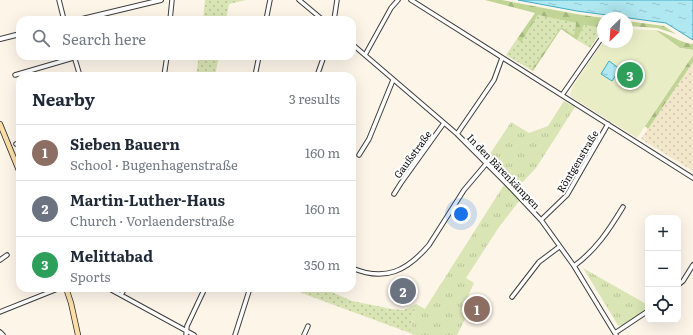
<!DOCTYPE html>
<html lang="en">
<head>
<meta charset="utf-8">
<style>
  :root { --surface:#fff; --page:#f2f2f3; --text:#1f2937; --muted:#747a83; --line:#e0e1e3; --accent:#b22b4f }
  body { margin:0; font-family:Literata,serif; background:var(--page); color:var(--text) }
  .controls { position:absolute; right:12px; bottom:12px; display:grid; overflow:hidden; border-radius:8px; box-shadow:0 4px 16px #0002 }
  .controls button { width:36px; height:36px; display:grid; place-items:center; padding:0; border:0; border-bottom:1px solid var(--line); background:var(--surface); color:var(--text); font:20px sans-serif }
  .compass { position:absolute; left:597px; top:12px; width:36px; height:36px; border-radius:50%; background:var(--surface); box-shadow:0 4px 16px #0002; rotate:205deg }
  .you { position:absolute; left:461px; top:214px; width:14px; height:14px; margin:-10px; border:3px solid #fff; border-radius:50%; background:#1a73e8; box-shadow:0 0 0 6px #1a73e833 }
  .badge { display:grid; place-items:center; width:26px; height:26px; border-radius:50%; background:var(--accent); color:#fff; font-size:13px; font-weight:700 }
  .pin { position:absolute; translate:-50% -50%; border:2px solid #fff; box-shadow:0 1px 4px #0006 }
  .list { margin:0; padding:0; list-style:none }
  h2 { display:flex; justify-content:space-between; align-items:center; height:52px; margin:0; padding:0 16px; font-size:17px }
  h2 small { font-size:13px; font-weight:400; color:var(--muted) }
  .list li { display:grid; grid-template-columns:26px 1fr auto; gap:12px; align-items:center; box-sizing:border-box; height:56px; padding:0 16px; border-top:1px solid var(--line) }
  .list b { display:block; font-size:15px; white-space:nowrap }
  .list p { margin:0; font-size:13px; white-space:nowrap; color:var(--muted) }
  .list em { font-size:13px; font-style:normal; color:var(--muted) }
  .icon { flex:none; width:22px; height:22px; fill:none; stroke:currentColor; stroke-width:2; stroke-linecap:round; stroke-linejoin:round }
  .map { position:relative; flex:none; width:693px; height:335px; overflow:hidden }
  .search { position:absolute; background:var(--surface); box-shadow:0 4px 16px #0002; left:16px; top:16px; width:340px; height:44px; display:flex; align-items:center; gap:10px; box-sizing:border-box; padding:0 14px; border-radius:12px; color:var(--muted); font-size:15px }
  .panel { position:absolute; background:var(--surface); box-shadow:0 4px 16px #0002; left:16px; top:72px; width:340px; height:220px; border-radius:12px }
  .map>svg:first-child { display:block }
</style>
</head>
<body>
<div class="map">
<svg width="693" height="335" viewBox="0 0 693 335">
  <defs>
    <pattern id="farmland-dots" width="8" height="8" patternUnits="userSpaceOnUse"><rect width="8" height="8" fill="#f2e6cb"/><path d="M2 2h.1M6 6h.1" fill="none" stroke="#cec4ad" stroke-width="1.8" stroke-linecap="round"/></pattern>
    <pattern id="grass-dots" width="8" height="8" patternUnits="userSpaceOnUse"><rect width="8" height="8" fill="#d9e5b5"/><path d="M2 2h.1M6 6h.1" fill="none" stroke="#b9c39a" stroke-width="1.8" stroke-linecap="round"/></pattern>
    <pattern id="forest-firs" width="22" height="20" patternUnits="userSpaceOnUse"><rect width="22" height="20" fill="#c0d595"/><path d="M5 1l3.5 6h-7zM16 11l3.5 6h-7z" fill="#a4b67f"/></pattern>
    <pattern id="park-tufts" width="24" height="20" patternUnits="userSpaceOnUse"><rect width="24" height="20" fill="#d9e5b5"/><path d="M3 7l-1-3M5 7V3M7 7l1-3M15 17l-1-3M17 17v-4M19 17l1-3" fill="none" stroke="#b9c39a"/></pattern>
    <pattern id="water-ripples" width="26" height="14" patternUnits="userSpaceOnUse"><rect width="26" height="14" fill="#b0e8f2"/><path d="M2 4q2-2 4 0t4 0M15 11q2-2 4 0t4 0" fill="none" stroke="#96c6ce"/></pattern>
  </defs>
  <rect width="100%" height="100%" fill="#fef5e9"/>
  <path fill="url(#farmland-dots)" d="M693,62V171L641,139Z"/>
  <path fill="url(#grass-dots)" d="M205,0H246L229,4L226,20H203Z
    M538,15L576,23L574,35L561,27L531,70L506,55L517,39L521,41Z
    M584,25L603,28L590,48L577,40Z
    M199,56H219L215,76H196Z
    M288,288H322L352,301L392,309L404,310L416,304L410,333Z"/>
  <path fill="url(#forest-firs)" d="M485,0H502L576,14L603,18V28L584,25L577,40L561,29L533,71L531,70L561,27L574,35L576,23L538,15L521,42L517,39L535,13Z
    M627,21L664,26L676,34L657,28L627,26Z
    M655,30C669,33 679,43 693,44V50L680,48Z
    M693,55V62L648,129L645,126Z"/>
  <path fill="url(#park-tufts)" d="M564,101L575,107L536,168L518,187L524,195L499,227L466,278L474,283L461,312L467,315L457,335H414L410,333L416,304L425,309L507,180L486,160L511,122L529,133L548,126Z
    M583,268L648,305V310L622,326L618,325Z"/>
  <path fill="#e8edc6" d="M627,29L655,30L680,48L693,50V55L637,138L573,98L570,95L573,86L603,42H627Z"/>
  <path fill="url(#water-ripples)" stroke="#3badc5" d="M518,0H693V40L666,23L577,11Z
    M609,61L620,69L612,81L601,74Z"/>
  <g fill="none" stroke-linecap="round" stroke-linejoin="round">
    <g stroke="#3d3d3d" stroke-width="5.5">
      <path id="minor" d="M59,0L64,20
        M299,0L323,20
        M411,0L693,178
        M170,20L172,0
        M266,20L270,0
        M334,20L337,0
        M352,44L457,134L508,185L541,220L574,266L616,335
        M365,55L391,8L398,0
        M74,56L80,76
        M15,75L80,56
        M164,76L167,56
        M255,76L259,56
        M317,76L324,56
        M562,95L603,36
        M457,134L494,80L502,58
        M16,144L20,143
        M359,155L369,139L393,80
        M394,194L401,183L444,123
        M541,220L567,195L608,124
        M0,260L7,255
        M574,266C596,250 609,230 623,207
        M352,268C385,282 407,271 429,245L464,190L486,164
        M678,285L683,281L693,265
        M108,288L194,335
        M121,295L125,288
        M512,297L539,262L559,247
        M0,312L60,288
        M0,332L3,335
        M615,333L648,311
        M186,335L187,326L205,288
        M235,335L250,288
        M304,335L308,326"/>
    </g>
    <g stroke="#3d3d3d" stroke-width="6">
      <path id="tertiary" d="M78,20L161,0
        M0,39L20,34"/>
    </g>
    <g stroke="#2c2c2c" stroke-width="6">
      <path id="secondary" d="M0,124L20,173
        M66,288L71,303L78,335"/>
    </g>
    <use href="#minor" stroke="#fff" stroke-width="3.5"/>
    <use href="#tertiary" stroke="#fff" stroke-width="4"/>
    <use href="#secondary" stroke="#fbdfa7" stroke-width="4.5"/>
  </g>
  <g text-anchor="middle" dominant-baseline="central" stroke-width="4" stroke-linejoin="round" paint-order="stroke">
    <g font-size="10" fill="#0a0a0a" stroke="#fff">
      <text transform="translate(412 154) rotate(-54)">Gaußstraße</text>
      <text transform="translate(577 161) rotate(-59)">Röntgenstraße</text>
      <text transform="translate(504 171) rotate(46)">In den Bärenkämpen</text>
    </g>
  </g>
</svg>
<div class="controls">
<button>+</button>
<button>−</button>
<button><svg class="icon" aria-label="locate" viewBox="0 0 24 24"><circle cx="12" cy="12" r="6"/><path d="M12 2v4M12 18v4M2 12h4M18 12h4"/></svg></button>
</div>
<svg class="compass" viewBox="-18 -18 36 36"><path d="M0-13l5 13h-10z" fill="#e53935"/><path d="M0 13l5-13h-10z" fill="#747a83"/></svg>
<div class="you"></div>
<div class="pin badge" style="left:477px;top:309px;background:#8d6e63">1</div>
<div class="pin badge" style="left:403px;top:291px;background:#6b7280">2</div>
<div class="pin badge" style="left:630px;top:75px;background:#2e9e5b">3</div>
<div class="search"><svg class="icon" aria-label="search" viewBox="0 0 24 24"><circle cx="10" cy="10" r="6"/><path d="M15 15l6 6"/></svg>Search here</div>
<section class="panel">
<h2>Nearby<small>3 results</small></h2>
<ul class="list">
<li><span class="badge" style="background:#8d6e63">1</span><div><b>Sieben Bauern</b><p>School · Bugenhagenstraße</p></div><em>160 m</em></li>
<li><span class="badge" style="background:#6b7280">2</span><div><b>Martin-Luther-Haus</b><p>Church · Vorlaenderstraße</p></div><em>160 m</em></li>
<li><span class="badge" style="background:#2e9e5b">3</span><div><b>Melittabad</b><p>Sports</p></div><em>350 m</em></li>
</ul>
</section>
</div>
</body>
</html>
